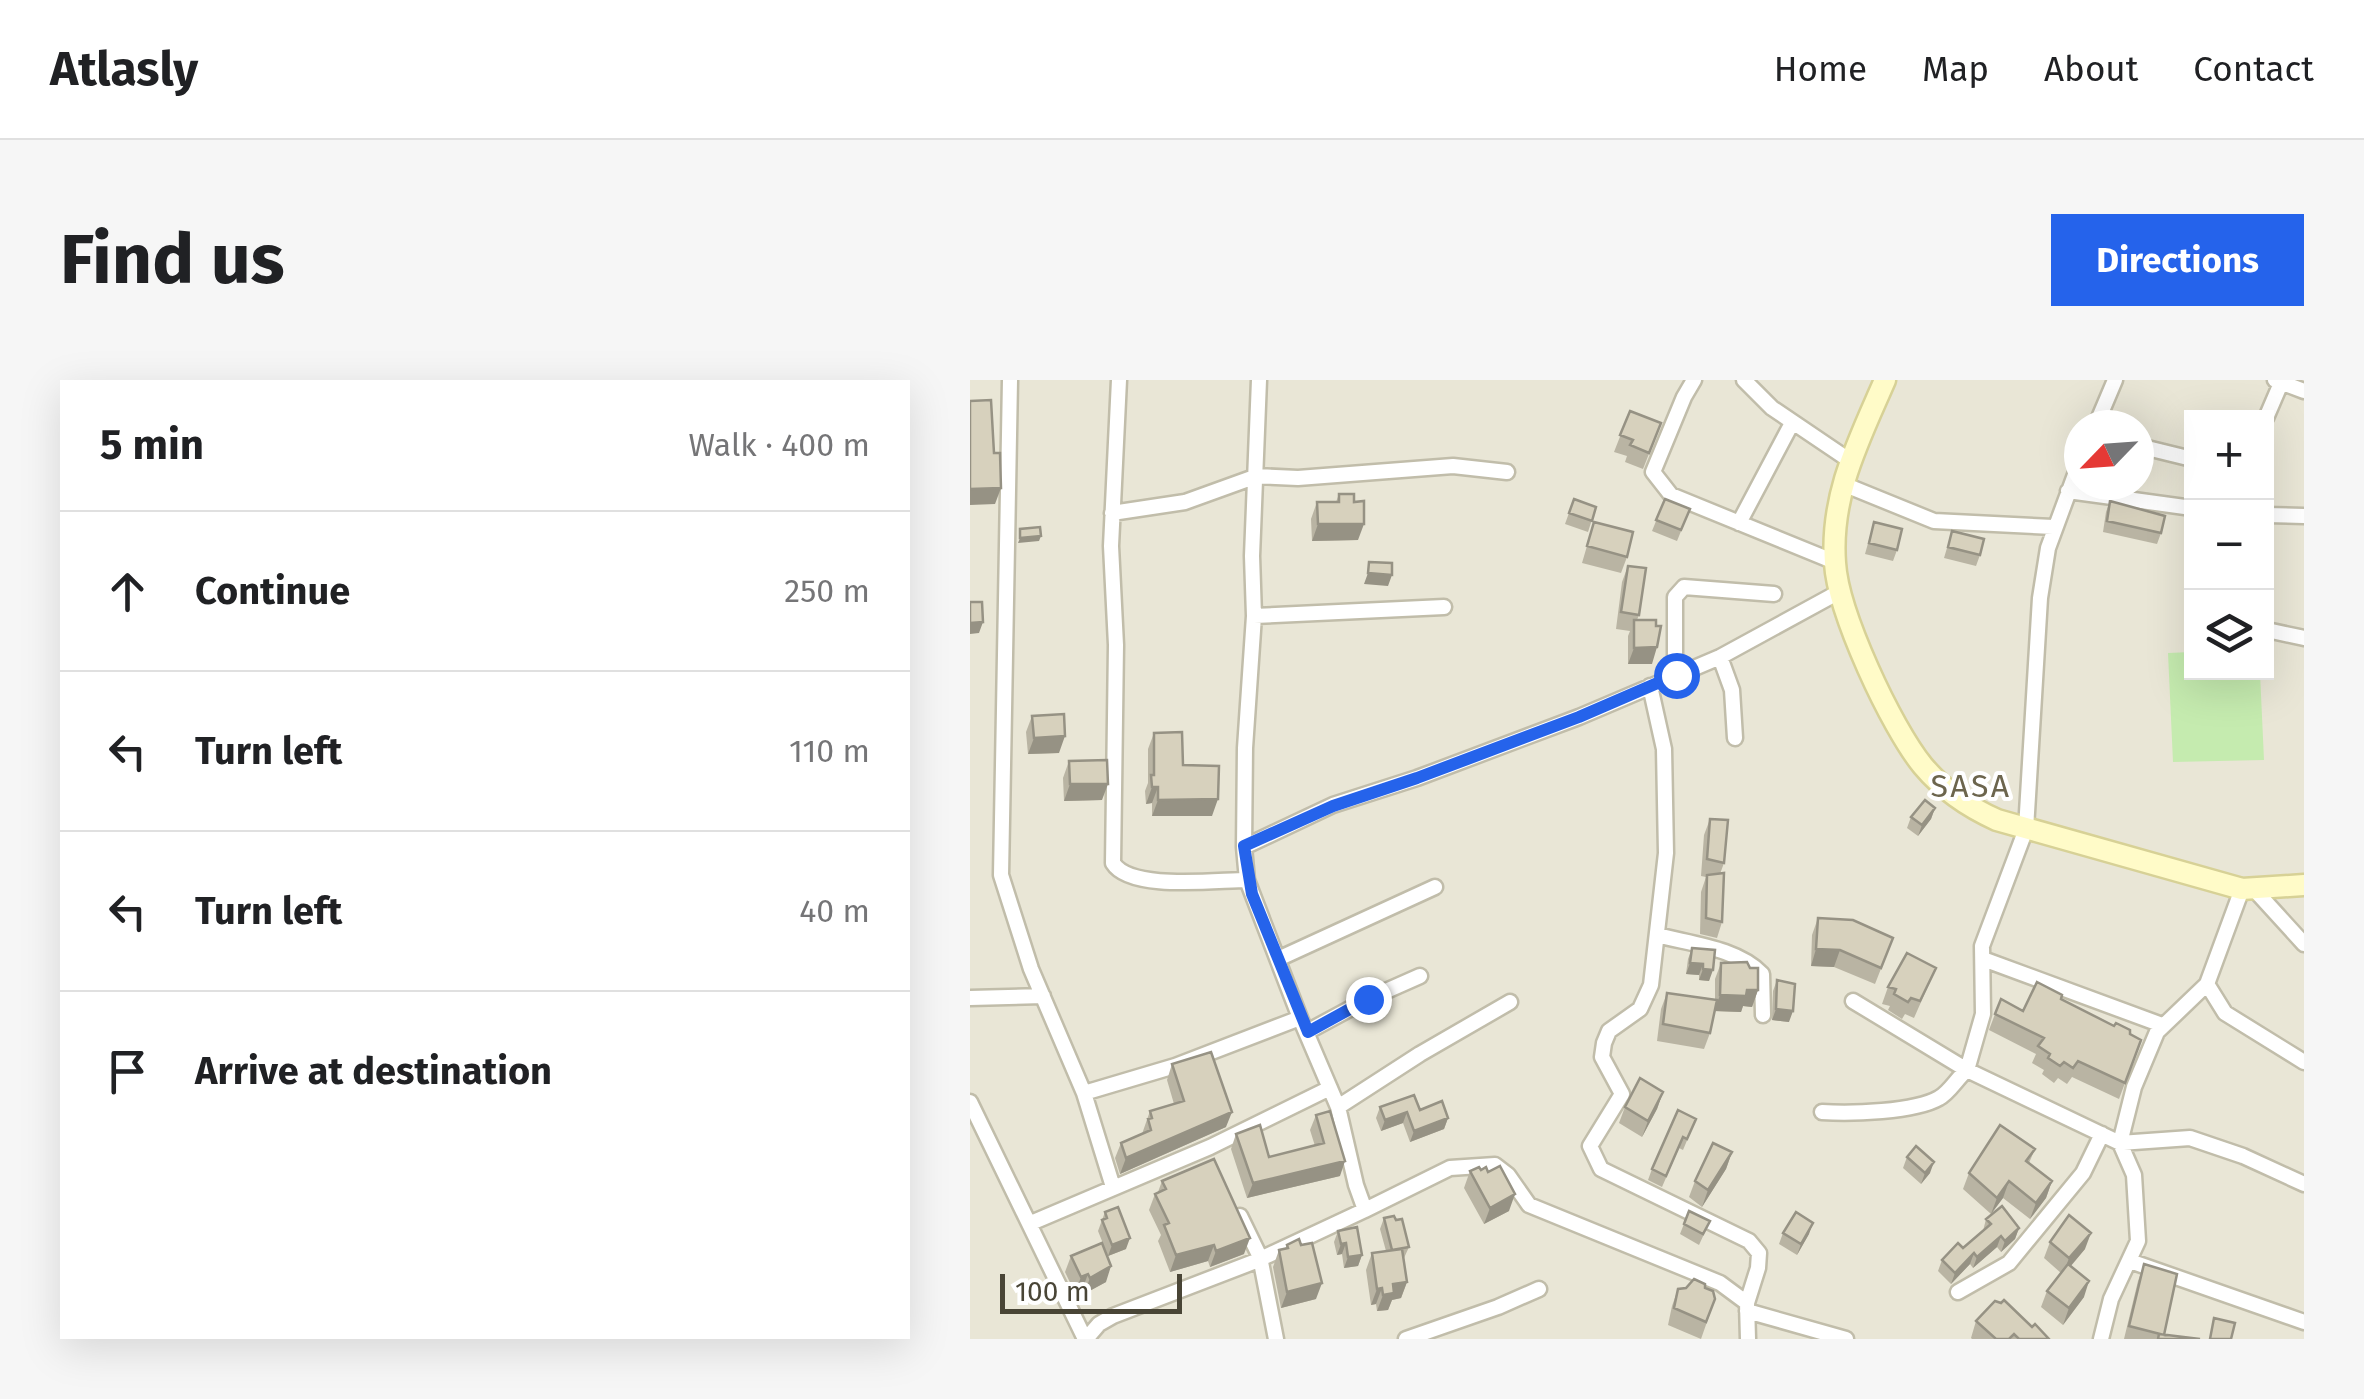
<!DOCTYPE html>
<html lang="en">
<head>
<meta charset="utf-8">
<style>
  :root { --surface:#fff; --page:#f6f6f6; --text:#202124; --muted:#757577; --line:#e0e0e0; --accent:#2563eb }
  body { margin:0; font-family:"Fira Sans",sans-serif; background:var(--page); color:var(--text) }
  .controls { position:absolute; right:30px; top:30px; display:grid; overflow:hidden; border-radius:0px; box-shadow:0 10px 40px #0002 }
  .controls button { width:90px; height:90px; display:grid; place-items:center; padding:0; border:0; border-bottom:2px solid var(--line); background:var(--surface); color:var(--text); font:50px sans-serif }
  .compass { position:absolute; left:1094px; top:30px; width:90px; height:90px; border-radius:50%; background:var(--surface); box-shadow:0 10px 40px #0002; rotate:245deg }
  .scale { position:absolute; left:30px; bottom:25px; width:182px; box-sizing:border-box; padding-left:10px; border:5px solid #494536; border-top:0; font-size:28px; line-height:35px; white-space:nowrap; color:#494536; -webkit-text-stroke:8px #fff; paint-order:stroke }
  .stop { position:absolute; width:30px; height:30px; margin:-22px; border:8px solid #2563eb; border-radius:50%; background:#fff }
  .stop.end { background:#2563eb; border-color:#fff; box-shadow:0 2px 10px #0008 }
  .list { margin:0; padding:0; list-style:none }
  h2 { display:flex; justify-content:space-between; align-items:center; height:130px; margin:0; padding:0 40px; font-size:42px }
  h2 small { font-size:32px; font-weight:400; color:var(--muted) }
  .list li { display:grid; grid-template-columns:65px 1fr auto; gap:30px; align-items:center; box-sizing:border-box; height:160px; padding:0 40px; border-top:2px solid var(--line) }
  .list b { display:block; font-size:38px; white-space:nowrap }
  .list em { font-size:32px; font-style:normal; color:var(--muted) }
  .icon { flex:none; width:55px; height:55px; fill:none; stroke:currentColor; stroke-width:2; stroke-linecap:round; stroke-linejoin:round }
  .map { position:relative; flex:none; width:1334px; height:959px; overflow:hidden; border-radius:0px }
  header { display:flex; align-items:center; gap:60px; box-sizing:border-box; height:140px; padding:0 50px; background:var(--surface); border-bottom:2px solid var(--line) }
  header strong { font-size:48px }
  nav { display:flex; gap:55px; margin-inline-start:auto; font-size:35px }
  .intro { display:flex; align-items:center; justify-content:space-between; box-sizing:border-box; height:240px; padding:0 60px }
  h1 { margin:0; font-size:70px }
  .button { padding:25px 45px; border-radius:0px; background:var(--accent); color:#fff; font-size:35px; font-weight:700 }
  main { display:flex; gap:60px; padding:0 60px }
  aside { flex:1; background:var(--surface); border-radius:0px; box-shadow:0 10px 40px #0002 }
  .map>svg:first-child { display:block }
</style>
</head>
<body>
<header>
<strong>Atlasly</strong>
<nav><a>Home</a><a>Map</a><a>About</a><a>Contact</a></nav>
</header>
<div class="intro"><h1>Find us</h1><a class="button">Directions</a></div>
<main>
<aside>
<h2>5 min<small>Walk · 400 m</small></h2>
<ul class="list">
<li><svg class="icon" aria-label="ahead" viewBox="0 0 24 24"><path d="M12 20V5M6 11l6-6 6 6"/></svg><div><b>Continue</b></div><em>250 m</em></li>
<li><svg class="icon" aria-label="left" viewBox="0 0 24 24"><path d="M17 20v-9H6M10 6l-5 5 5 5"/></svg><div><b>Turn left</b></div><em>110 m</em></li>
<li><svg class="icon" aria-label="left" viewBox="0 0 24 24"><path d="M17 20v-9H6M10 6l-5 5 5 5"/></svg><div><b>Turn left</b></div><em>40 m</em></li>
<li><svg class="icon" aria-label="arrive" viewBox="0 0 24 24"><path d="M6 21V4h12l-3 4 3 4H6"/></svg><div><b>Arrive at destination</b></div></li>
</ul>
</aside>
<div class="map">
<svg width="1334" height="959" viewBox="0 0 1334 959">
  <rect width="100%" height="100%" fill="#f5f3e8"/>
  <path fill="#e9e6d6" fill-rule="evenodd" d="M0,0H1334V959H0ZM1222,38H1296V292H1222ZM1109,45H1169V105H1109Z"/>
  <path fill="#c5ebaf" d="M1221,272L1222,292L1290,293L1294,380L1203,382L1198,273Z"/>
  <g fill="none" stroke-linecap="round" stroke-linejoin="round">
    <g stroke="#c1bdaa" stroke-width="19">
      <path id="street" d="M40,0L31,495L61,589L114,713
        M149,0L141,166L146,265L143,483C160,511 246,500 277,500
        M289,0L282,176L284,236L275,368L274,467L277,500L330,638L368,727L386,805L395,830L480,788L525,785L538,795L559,825L750,903L777,923
        M724,0L714,17L683,92L701,115L865,182
        M774,0L802,28L879,80
        M1305,0L1334,11
        M1296,38L1311,3
        M1126,45L1145,0
        M1169,66L1222,79
        M873,104L964,141L1083,147
        M1098,111L1222,128
        M142,133L215,122L287,96L328,98L483,86L537,92
        M1296,135L1334,136
        M769,143L822,43
        M284,236L474,227
        M1297,250L1334,258
        M750,277L762,310L765,358
        M705,295V217L714,207L804,214
        M680,306L694,369L696,473L681,605L670,629L639,651L634,663L632,677L652,714L620,766L631,789L779,861L789,873L788,888L777,923L778,959
        M274,467L363,425L447,398L609,337L750,277L869,212
        M1283,508L1334,564
        M687,555C721,564 767,568 792,594L793,635
        M308,579L465,507
        M1013,579L1192,645
        M1237,604L1255,633L1334,682
        M0,618L73,616
        M883,621L997,690L1013,634L1012,566L1056,449L1070,218L1078,168L1109,84
        M337,652L398,619L450,596
        M0,722L115,959
        M368,727L450,674L540,622
        M852,732C880,734 945,732 969,718C980,712 987,698 997,690L1150,763L1220,758L1273,776L1334,804
        M143,807L114,713L205,686L330,638
        M270,836L290,877L306,959
        M61,843L240,767L360,708
        M1160,881L1334,942
        M988,912L1039,883L1113,793L1132,754
        M777,931L876,959
        M116,959L129,944L143,936L286,881L395,830
        M436,959L528,927L569,909
        M1131,959L1141,919L1168,861L1164,795L1150,763L1164,707L1187,652L1237,604L1272,509"/>
    </g>
    <g stroke="#d7d196" stroke-width="25">
      <path id="secondary" d="M915,0C889,60 860,115 865,183C868,233 921,347 953,386C974,411 998,427 1027,440L1272,509L1334,505"/>
    </g>
    <use href="#street" stroke="#fff" stroke-width="14"/>
    <use href="#secondary" stroke="#fffbc8" stroke-width="20"/>
  </g>
  <path fill="#b9b4a3" d="M660,31L691,43L673,89L655,82L657,76L644,72Z
    M369,114L388,160L342,161L341,139L347,122H366Z
    M604,119L626,127L618,152L595,144Z
    M695,119L720,129L707,161L682,151Z
    M1140,121L1191,153L1187,164L1133,152L1136,132Z
    M624,142L657,177L651,193L612,183Z
    M904,142L927,170L923,181L895,174Z
    M982,151L1010,175L1006,186L974,178Z
    M658,186L669,235L667,240L682,284H658V256L660,251L646,249L652,202Z
    M62,336L89,373L58,374L56,352Z
    M184,353L213,385L242,436H182V423L176,424L175,411L178,403V369Z
    M99,381L132,420L94,421L93,398Z
    M965,428L961,439L948,456L937,448L941,437Z
    M740,439L754,483L750,494L752,542L747,558L730,554L731,512L736,497L731,496L734,455Z
    M848,538L923,558L905,604L864,587L841,586L842,555Z
    M722,568L745,570L739,601L729,600V595L716,594L718,579Z
    M751,583L788,610L782,627L773,626L771,632L745,631L740,653L734,669L687,661L691,629L697,613L745,619V599Z
    M966,588L944,638L935,634L932,639L918,630L920,626L912,624L918,607Z
    M807,600L819,642L802,640L803,611Z
    M1091,619L1171,660L1149,719L1102,697L1097,704L1088,698L1084,703L1072,694L1074,690L1062,683L1066,674L1019,650L1025,634L1053,631Z
    M202,684L256,747L150,794L145,778L151,763L172,754L180,731L204,724L197,700Z
    M693,712L687,729L672,757L649,743L655,727Z
    M410,727L450,730L478,738L474,749L440,762L433,743L411,751L406,738Z
    M346,735L370,796L277,818L261,769L266,754L299,777L345,766L340,750Z
    M726,739L713,770L709,768L692,807L678,800L682,789Z
    M1065,769L1059,783L1082,801L1076,818L1060,839L1033,818L1021,834L993,809L999,793Z
    M762,772L756,789L732,827L719,817L725,801Z
    M937,777L960,793L951,804L933,788Z
    M511,790L539,831L514,844L494,808L500,791Z
    M192,801L274,874L240,887L238,881L200,892L188,861L191,855L179,830L185,814L188,812Z
    M719,831L740,841L729,865L710,854Z
    M135,832L156,869L138,876L128,851Z
    M414,838L439,867L434,878L437,902L431,918L422,920L418,930L407,931L406,924L401,925L396,890L402,873L416,871L410,849Z
    M1016,839L1049,848L1045,859L1031,872L1027,867L1003,888L1000,884L981,904L968,891L972,880L993,868L1013,851Z
    M368,851L392,875L388,886L374,888L372,874L367,875L364,862Z
    M813,853L839,854L827,875L809,864Z
    M1080,862L1115,869L1101,886L1114,917L1093,945L1071,927L1077,911L1091,893L1074,878Z
    M317,865L346,919L311,928L303,887L309,870L315,869Z
    M101,876L136,902L114,914L112,910L105,913L95,892Z
    M1174,884L1194,954L1230,959H1154L1168,901Z
    M735,908L745,919L731,959L698,945L702,926L708,909Z
    M1006,941L1062,947L1079,959H1002L1001,958Z"/>
  <path fill="#969284" d="M31,108L25,124L0,125V109Z
    M348,144H394L388,160L342,161Z
    M71,156L69,161L48,163L50,158Z
    M398,193L422,195L418,206L394,204Z
    M13,242L9,253L0,254V243Z
    M687,267L682,284H658L664,268Z
    M95,356L89,373L58,374L64,358Z
    M100,404H138L132,420L94,421Z
    M182,407H188L182,423L176,424Z
    M248,419L242,436H182L188,420Z
    M965,428L961,439L948,456L952,445Z
    M846,569L870,570L864,587L841,586Z
    M720,583L733,584L729,595L716,594Z
    M733,589L743,590L739,601L729,600Z
    M777,610H788L782,627L773,626L771,632L744,631L750,615Z
    M806,629L823,631L819,642L802,640Z
    M693,712L687,729L672,757L678,741Z
    M262,732L256,747L150,794L156,778Z
    M437,732L433,743L411,751L415,740Z
    M478,738L474,749L440,762L444,751Z
    M762,772L756,789L732,827L738,810Z
    M375,781L370,796L277,818L283,803Z
    M964,782L960,793L951,804L955,793Z
    M1039,801L1033,818L1021,834L1027,818Z
    M1082,801L1076,818L1060,839L1066,823Z
    M545,814L539,831L514,844L520,828Z
    M843,843L839,854L827,875L831,864Z
    M1049,848L1045,859L1031,872L1035,861Z
    M1121,853L1115,869L1093,895L1099,878Z
    M1031,856L1027,867L1003,888L1007,877Z
    M160,858L156,869L138,876L142,865Z
    M280,858L274,874L240,887L246,871Z
    M376,863L372,874L367,875L371,864Z
    M244,865L238,881L200,892L206,875Z
    M1004,873L1000,884L981,904L985,893Z
    M392,875L388,886L374,888L378,877Z
    M141,886L136,902L114,914L120,898Z
    M118,894L112,910L105,913L111,897Z
    M1119,901L1114,917L1093,945L1099,928Z
    M437,902L431,918L422,920L418,930L407,931L413,915L423,904Z
    M352,903L346,919L311,928L317,912Z
    M412,908L406,924L401,925L407,909Z"/>
  <path fill="#d7d1bd" stroke="#969284" stroke-width="2.5" d="M21,20L24,73H30L31,108L0,109V21Z
    M660,31L691,43L679,73L660,65L663,60L650,55Z
    M369,114H384V122L394,121V144H348L347,122H369Z
    M604,119L626,127L622,141L599,133Z
    M695,119L720,129L711,150L686,140Z
    M1140,121L1195,136L1191,153L1137,141Z
    M624,142L663,152L657,177L617,166Z
    M904,142L932,149L927,170L899,163Z
    M70,147L71,156L50,158V149Z
    M982,151L1014,159L1010,175L978,167Z
    M399,182L422,183V195L398,193Z
    M658,186L676,188L669,235L651,232Z
    M0,222H12L13,242L0,243Z
    M664,240H686V246H691L687,267L664,268Z
    M94,334L95,356L64,358L62,336Z
    M212,352L213,385L249,386L248,419L188,420V407H182L181,395H184V353Z
    M137,380L138,404H100L99,381Z
    M955,420L965,428L952,445L941,437Z
    M740,439L758,440L754,483L737,479Z
    M754,493L752,542L736,538L737,495Z
    M848,538L883,540L923,558L911,588L870,570L846,569Z
    M722,568L745,570L743,590L733,589V584L720,583Z
    M937,573L966,588L950,621L941,618L938,622L924,614L926,609L918,607Z
    M777,582L780,588H788V610H777L776,616L750,615L751,583Z
    M807,600L825,604L823,631L806,629Z
    M1067,602L1092,615L1091,619L1144,646L1146,643L1160,650V654L1171,660L1155,703L1108,681L1103,688L1094,682L1090,686L1078,678L1080,674L1068,666L1074,658L1025,634L1031,619L1053,631Z
    M697,613L747,620L740,653L693,644Z
    M241,672L262,732L156,778L151,763L181,750L178,739L182,738L180,731L214,721L202,684Z
    M670,698L693,712L678,741L655,727Z
    M444,715L450,730L472,721L478,738L444,751L437,732L415,740L410,727Z
    M708,730L726,739L717,759L713,757L696,796L682,789Z
    M360,731L375,781L283,803L266,754L290,745L299,777L354,763L346,735Z
    M1030,745L1065,769L1056,781L1082,801L1066,823L1039,801L1027,818L999,793Z
    M743,763L762,772L738,810L725,801Z
    M946,766L964,782L955,793L937,777Z
    M244,779L280,858L246,871L244,865L206,875L194,845L199,843L185,814L196,809L192,801Z
    M530,786L545,814L520,828L500,791L509,787L511,790L516,787L518,792Z
    M1032,826L1049,848L1035,861L1031,856L1007,877L1004,873L985,893L972,880L988,863L993,868L1021,844L1016,839Z
    M148,827L160,858L142,865L132,840L137,838L135,832Z
    M719,831L740,841L733,854L714,844Z
    M826,832L843,843L831,864L813,853Z
    M1099,835L1121,853L1099,878L1080,862Z
    M424,836L426,840L432,839L439,867L422,870L414,838Z
    M387,847L392,875L378,877L376,863L371,864L368,851Z
    M329,859L331,865L342,863L352,903L317,912L309,870L318,868L317,865Z
    M132,863L141,886L120,898L118,894L111,897L101,876Z
    M432,869L437,902L423,904L424,913L413,915L412,908L407,909L402,873Z
    M1098,884L1119,901L1099,928L1077,911Z
    M1174,884L1207,894L1194,955L1159,946Z
    M724,899L735,904V908L743,911L745,919L736,942L704,928L708,909L716,908Z
    M1034,920L1062,947L1065,944L1079,959H1049L1044,954L1039,959H1026L1006,941L1025,921L1031,923Z
    M1244,938L1265,943L1261,959H1240Z
    M1189,954L1230,959H1188Z"/>
  <g fill="none" stroke-linecap="round" stroke-linejoin="round">
    <path stroke="#2563eb" stroke-width="12" d="M398,619L338,652L282,514L274,466L363,426L447,398L609,337L706,295"/>
  </g>
  <g text-anchor="middle" dominant-baseline="central" stroke-width="8" stroke-linejoin="round" paint-order="stroke">
    <g font-size="32" letter-spacing="2.5" fill="#6c654d" stroke="#fff">
      <text x="1001" y="406">SASA</text>
    </g>
  </g>
</svg>
<div class="controls">
<button>+</button>
<button>−</button>
<button><svg class="icon" aria-label="layers" viewBox="0 0 24 24"><path d="M12 4l9 5-9 5-9-5zM3 14l9 5 9-5"/></svg></button>
</div>
<svg class="compass" viewBox="-18 -18 36 36"><path d="M0-13l5 13h-10z" fill="#e53935"/><path d="M0 13l5-13h-10z" fill="#757577"/></svg>
<div class="scale">100 m</div>
<div class="stop" style="left:706px;top:295px"></div>
<div class="stop end" style="left:398px;top:619px"></div>
</div>
</main>
</body>
</html>
